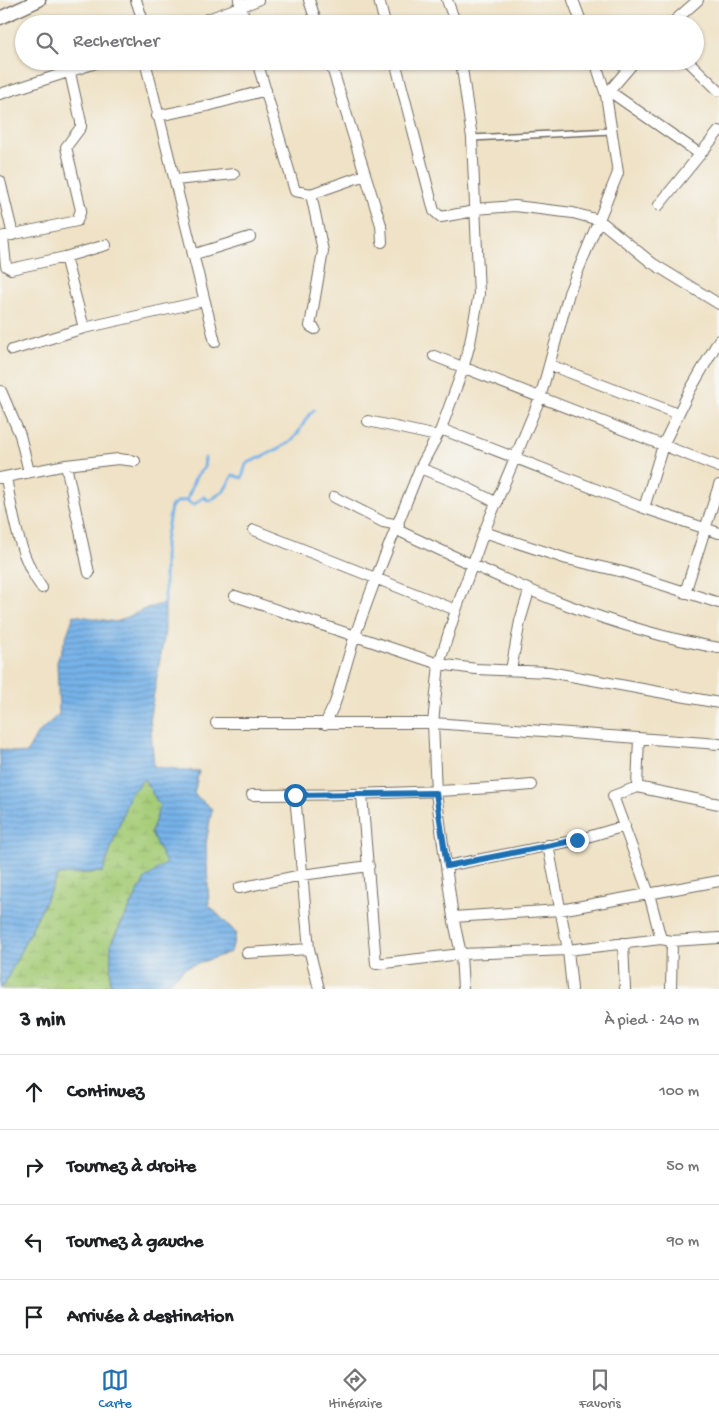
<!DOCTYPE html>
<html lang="fr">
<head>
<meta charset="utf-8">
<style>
  :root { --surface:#fff; --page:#f6f6f6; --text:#202124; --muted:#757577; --line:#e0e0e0; --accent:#1f6fb2 }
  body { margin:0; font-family:"Gochi Hand",sans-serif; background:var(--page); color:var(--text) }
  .stop { position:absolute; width:15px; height:15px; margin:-11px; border:4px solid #1f6fb2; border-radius:50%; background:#fff }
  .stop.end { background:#1f6fb2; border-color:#fff; box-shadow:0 1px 5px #0008 }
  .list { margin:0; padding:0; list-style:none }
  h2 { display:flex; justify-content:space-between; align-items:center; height:65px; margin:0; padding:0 20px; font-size:21px }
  h2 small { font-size:16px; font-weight:400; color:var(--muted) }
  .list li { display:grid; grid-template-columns:32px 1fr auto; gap:15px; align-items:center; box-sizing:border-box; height:75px; padding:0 20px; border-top:1px solid var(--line) }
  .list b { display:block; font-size:19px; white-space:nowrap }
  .list em { font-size:16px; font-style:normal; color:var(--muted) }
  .icon { flex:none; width:28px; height:28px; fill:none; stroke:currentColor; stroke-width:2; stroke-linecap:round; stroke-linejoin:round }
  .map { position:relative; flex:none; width:719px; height:989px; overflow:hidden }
  .search { position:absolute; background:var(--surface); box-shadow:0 1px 4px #0004; left:15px; right:15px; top:15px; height:55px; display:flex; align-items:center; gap:12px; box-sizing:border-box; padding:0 18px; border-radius:28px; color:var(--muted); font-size:19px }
  .sheet { height:365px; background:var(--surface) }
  nav { display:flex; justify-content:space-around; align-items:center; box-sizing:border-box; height:70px; border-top:1px solid var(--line); background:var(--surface); font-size:14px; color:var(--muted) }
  nav a { display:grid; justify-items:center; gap:2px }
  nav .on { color:var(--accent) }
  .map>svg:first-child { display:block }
</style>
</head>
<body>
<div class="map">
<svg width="719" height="989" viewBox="0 0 719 989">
  <defs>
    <pattern id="wetland-marsh" width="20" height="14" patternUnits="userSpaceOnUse" patternTransform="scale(1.25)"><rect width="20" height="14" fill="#a5cc77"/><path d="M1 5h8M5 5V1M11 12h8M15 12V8" fill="none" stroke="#8eaf67"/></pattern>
    <pattern id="water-rules" width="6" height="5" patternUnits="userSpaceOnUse" patternTransform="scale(1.25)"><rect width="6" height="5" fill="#76b2e8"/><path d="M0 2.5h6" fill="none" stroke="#6191bc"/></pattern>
  </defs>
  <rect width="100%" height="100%" fill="#f6f6f2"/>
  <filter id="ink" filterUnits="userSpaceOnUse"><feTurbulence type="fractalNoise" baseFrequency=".02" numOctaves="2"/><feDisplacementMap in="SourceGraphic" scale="10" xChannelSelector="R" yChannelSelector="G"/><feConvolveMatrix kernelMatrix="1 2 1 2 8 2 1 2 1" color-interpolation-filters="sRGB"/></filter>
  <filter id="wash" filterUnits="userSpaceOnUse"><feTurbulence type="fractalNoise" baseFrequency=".0096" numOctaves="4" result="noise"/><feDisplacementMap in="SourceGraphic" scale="20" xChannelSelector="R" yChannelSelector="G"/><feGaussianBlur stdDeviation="1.12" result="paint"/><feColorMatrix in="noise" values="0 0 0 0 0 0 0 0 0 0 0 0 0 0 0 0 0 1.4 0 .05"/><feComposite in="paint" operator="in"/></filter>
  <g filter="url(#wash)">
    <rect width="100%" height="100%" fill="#efe2c6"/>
    <path fill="url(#wetland-marsh)" stroke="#687c51" d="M144,779L160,806L151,833L166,863L145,879L111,942L110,989H2L58,875L103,872L130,794Z"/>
    <path fill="url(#water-rules)" stroke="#506e8a" d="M165,603V631L150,716L154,767L199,771L194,794L212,809L206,844L209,905L236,933L231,952L185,968L162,989H110L111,943L145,879L166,863L151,833L160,806L144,779L130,794L103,872L58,875L4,985L0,989V749L26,754L37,734L59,714L57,662L74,615L116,622L145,609Z"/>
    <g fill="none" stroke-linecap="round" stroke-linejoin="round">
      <path stroke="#76b2e8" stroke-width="3" d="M187,500L193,505L204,497L209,501L224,491L233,475L242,478L246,464C259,457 281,450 291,441C302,432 302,420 314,410
        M165,603V541L171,507L177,502L187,500L195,478L204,468L205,458"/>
    </g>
  </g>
  <g filter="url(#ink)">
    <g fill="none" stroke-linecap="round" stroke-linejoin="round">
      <g stroke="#706b61" stroke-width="8">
        <path id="service" d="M472,138L611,131"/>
      </g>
      <g stroke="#706b61" stroke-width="12">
        <path id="minor" d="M136,0L144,24
          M239,0L246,24
          M309,0L317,24
          M379,0L385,24
          M447,0L456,24
          M573,0L582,24
          M195,24L258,0
          M671,24L698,0
          M145,61L215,342
          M257,61L295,191L311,194L365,175
          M330,61L381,225L382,242
          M395,61L434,211L441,217L475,211
          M688,61L719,91
          M609,91L700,154
          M0,94L102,61
          M606,95L635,61
          M157,116L211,105L266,90
          M175,180L234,174
          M0,181L13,235
          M311,194L323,251L310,326L315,329
          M659,205L719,131
          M475,209L515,206L573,213L599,220L652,263L719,304
          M0,237L77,221L81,210L66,147L81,127V122L70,73
          M3,237L6,266L11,269L65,257L106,245
          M192,255L250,237
          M65,257L84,328
          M12,350L84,328L204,301
          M434,356L719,467
          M550,365L678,414
          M1,391L20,435L29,472
          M368,421L437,436
          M441,429L644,508L719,533
          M66,465L89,573
          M420,468L460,484L497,503
          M0,478L66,465L118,459L135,461
          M6,478C13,515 19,557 42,588
          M334,497L383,522L399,525
          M644,508L663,445L689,392L719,340
          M254,530L456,610
          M397,530C502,579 603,628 719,648
          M484,532L567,559L623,572L719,603
          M685,593L719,485
          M235,596L439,664L476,669L549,672L719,703
          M511,670L520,621L529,591
          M216,723H433L719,744
          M325,724L335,703L354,638L376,578L420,468L441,429L463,369L470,343L479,294L472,138L461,61
          M637,787L639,738
          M252,795C346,795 438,793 532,785
          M295,795L309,949L319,989
          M362,795L376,964L461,954L568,950L661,939L672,941L719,938
          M548,845L568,950L572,989
          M447,866L577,840L625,826
          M239,888L302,875L369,866
          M453,917L560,910L719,881
          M661,939L649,894L613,796L637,787L719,804
          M623,943L625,989
          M247,953L309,949
          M463,989L461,954L453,917L436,793L433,723L439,664L456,610L484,532L540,398L569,293L618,173L606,95L595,61
          M671,989L672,941"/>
      </g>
      <g stroke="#706b61" stroke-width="15">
        <path id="tertiary" d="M0,18L39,0"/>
      </g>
      <use href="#service" stroke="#fff" stroke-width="5"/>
      <use href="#minor" stroke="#fff" stroke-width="10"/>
      <use href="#tertiary" stroke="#fff" stroke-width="12"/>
    </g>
  </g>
  <g fill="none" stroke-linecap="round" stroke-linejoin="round" filter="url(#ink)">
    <path stroke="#1f6fb2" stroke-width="6" d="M295,795L436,793L447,866L577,840"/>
  </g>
</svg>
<div class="stop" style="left:295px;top:795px"></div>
<div class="stop end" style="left:577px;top:840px"></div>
<div class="search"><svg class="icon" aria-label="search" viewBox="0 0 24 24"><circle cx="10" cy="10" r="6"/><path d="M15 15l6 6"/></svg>Rechercher</div>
</div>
<section class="sheet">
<h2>3 min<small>À pied · 240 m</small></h2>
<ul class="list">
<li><svg class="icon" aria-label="ahead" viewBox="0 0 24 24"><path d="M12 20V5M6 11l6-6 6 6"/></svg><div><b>Continuez</b></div><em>100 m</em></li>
<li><svg class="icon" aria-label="right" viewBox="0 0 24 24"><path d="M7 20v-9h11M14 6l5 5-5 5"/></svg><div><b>Tournez à droite</b></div><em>50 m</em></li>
<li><svg class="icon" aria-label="left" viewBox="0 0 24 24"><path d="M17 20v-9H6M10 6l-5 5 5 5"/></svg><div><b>Tournez à gauche</b></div><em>90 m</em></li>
<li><svg class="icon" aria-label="arrive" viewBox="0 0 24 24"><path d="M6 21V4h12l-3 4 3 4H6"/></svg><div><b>Arrivée à destination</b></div></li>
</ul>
</section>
<nav>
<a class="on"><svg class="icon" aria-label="map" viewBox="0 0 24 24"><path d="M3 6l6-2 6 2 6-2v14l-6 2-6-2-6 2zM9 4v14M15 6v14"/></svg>Carte</a>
<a><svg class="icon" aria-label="directions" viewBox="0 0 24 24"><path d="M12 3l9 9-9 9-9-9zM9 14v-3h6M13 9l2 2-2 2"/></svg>Itinéraire</a>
<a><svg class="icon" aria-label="saved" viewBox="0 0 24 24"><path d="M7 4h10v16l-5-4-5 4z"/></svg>Favoris</a>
</nav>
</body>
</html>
